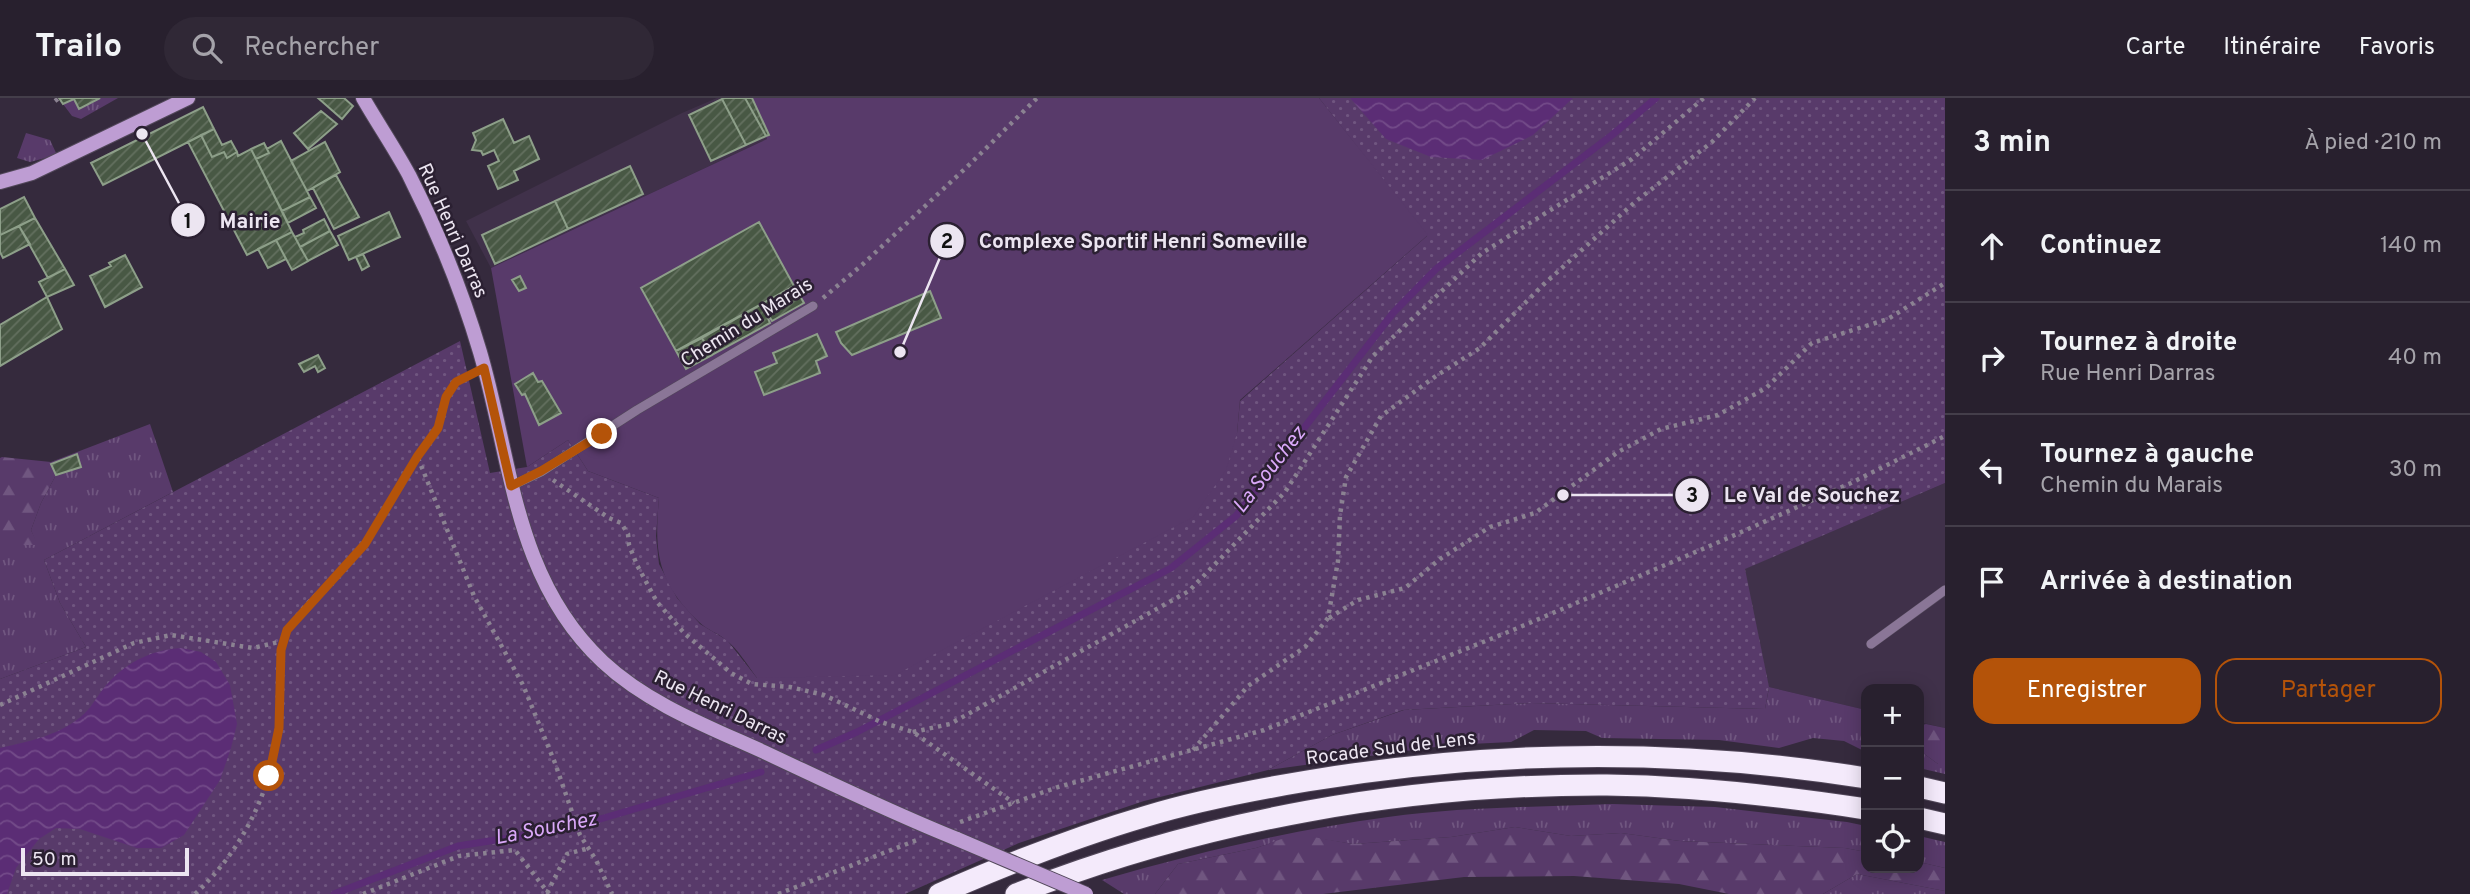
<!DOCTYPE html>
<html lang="fr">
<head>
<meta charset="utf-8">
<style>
  :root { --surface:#28202e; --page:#302836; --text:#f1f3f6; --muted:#a5a3aa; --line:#443e4a; --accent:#b45309 }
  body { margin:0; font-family:Overpass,sans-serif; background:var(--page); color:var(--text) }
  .controls { position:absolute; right:21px; bottom:21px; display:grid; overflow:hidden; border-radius:14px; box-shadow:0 4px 18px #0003 }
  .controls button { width:63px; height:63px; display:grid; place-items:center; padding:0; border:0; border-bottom:2px solid var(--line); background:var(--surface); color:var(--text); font:35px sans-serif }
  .scale { position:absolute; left:21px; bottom:18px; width:168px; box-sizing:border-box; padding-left:7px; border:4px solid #ece5f1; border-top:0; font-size:19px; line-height:24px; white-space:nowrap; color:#ece5f1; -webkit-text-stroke:5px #2b2032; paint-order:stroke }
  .stop { position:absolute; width:21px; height:21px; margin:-16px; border:5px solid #b45309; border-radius:50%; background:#fff }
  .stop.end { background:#b45309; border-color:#fff; box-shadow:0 2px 7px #0008 }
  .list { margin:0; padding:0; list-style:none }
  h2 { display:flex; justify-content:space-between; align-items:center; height:91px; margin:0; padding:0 28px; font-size:30px }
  h2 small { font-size:23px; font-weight:400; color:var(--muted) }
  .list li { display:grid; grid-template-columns:46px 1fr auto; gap:21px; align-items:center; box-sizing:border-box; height:112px; padding:0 28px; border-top:2px solid var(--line) }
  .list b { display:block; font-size:26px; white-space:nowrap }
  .list p { margin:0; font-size:23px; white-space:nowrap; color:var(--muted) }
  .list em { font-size:23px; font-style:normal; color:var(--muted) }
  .actions { display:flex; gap:14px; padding:21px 28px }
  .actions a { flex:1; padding:16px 0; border:2px solid var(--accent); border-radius:21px; text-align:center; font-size:24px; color:var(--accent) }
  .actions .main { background:var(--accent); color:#fff }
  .icon { flex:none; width:38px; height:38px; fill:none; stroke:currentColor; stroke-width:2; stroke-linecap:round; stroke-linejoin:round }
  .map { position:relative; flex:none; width:1945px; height:796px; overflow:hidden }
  header { display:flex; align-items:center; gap:42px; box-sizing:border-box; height:98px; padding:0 35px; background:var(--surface); border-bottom:2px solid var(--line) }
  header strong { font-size:33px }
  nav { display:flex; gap:38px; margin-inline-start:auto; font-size:24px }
  .search { width:490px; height:63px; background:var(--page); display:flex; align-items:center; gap:18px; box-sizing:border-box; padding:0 24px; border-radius:38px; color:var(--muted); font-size:26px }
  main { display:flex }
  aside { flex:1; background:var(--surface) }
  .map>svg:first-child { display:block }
</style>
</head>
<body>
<header>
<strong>Trailo</strong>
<div class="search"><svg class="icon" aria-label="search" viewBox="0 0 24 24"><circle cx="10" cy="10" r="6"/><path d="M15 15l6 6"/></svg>Rechercher</div>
<nav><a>Carte</a><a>Itinéraire</a><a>Favoris</a></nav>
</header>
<main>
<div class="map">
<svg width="1945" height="796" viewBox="0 0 1945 796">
  <defs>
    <pattern id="grass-tufts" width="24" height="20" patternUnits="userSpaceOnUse" patternTransform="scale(1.75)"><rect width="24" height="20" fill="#583a6a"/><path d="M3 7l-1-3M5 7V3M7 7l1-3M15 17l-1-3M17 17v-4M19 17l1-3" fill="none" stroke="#705680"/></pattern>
    <pattern id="forest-firs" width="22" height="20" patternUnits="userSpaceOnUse" patternTransform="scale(1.75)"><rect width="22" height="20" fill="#583a6a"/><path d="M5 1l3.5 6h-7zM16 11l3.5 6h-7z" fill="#705680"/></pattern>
    <pattern id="park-dots" width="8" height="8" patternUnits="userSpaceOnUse" patternTransform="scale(1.75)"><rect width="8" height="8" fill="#583a6a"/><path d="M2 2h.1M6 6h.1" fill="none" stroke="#705680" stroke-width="1.8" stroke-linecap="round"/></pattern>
    <pattern id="water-waves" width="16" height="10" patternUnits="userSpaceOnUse" patternTransform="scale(1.75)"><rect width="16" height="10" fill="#5b2d75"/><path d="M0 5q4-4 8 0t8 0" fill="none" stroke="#734b89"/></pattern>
    <pattern id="building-hatch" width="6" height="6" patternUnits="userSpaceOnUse" patternTransform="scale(1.75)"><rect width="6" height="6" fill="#485844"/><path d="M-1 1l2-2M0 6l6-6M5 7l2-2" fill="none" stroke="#63705f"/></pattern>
  </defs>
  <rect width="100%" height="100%" fill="#352a3d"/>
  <path fill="#40314a" d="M717,0H745L767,41L491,170L466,123L682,15Z
    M1945,385V630L1919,624V591H1866V612L1769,589L1744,471Z"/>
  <path fill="url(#grass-tufts)" d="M100,0H118L81,21L72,18L63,6L74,1L79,10Z
    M26,35L50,42L57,57L30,64L17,60Z
    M150,326L173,394L44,462L60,505L86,549L0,581V447H37L31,432L41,405L56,377L81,368L51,366V364Z
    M1748,488L1769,589L1866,612V654L1844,643L1813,640L1779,650L1719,642L1602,640L1586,633L1534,632L1511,644L1450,647L1268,672L1332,637L1404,612L1531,605L1765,611L1769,590Z
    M1919,652L1938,666H1945V676L1919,670Z
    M1612,706L1715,709L1847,724L1866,728V754L1845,750L1680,743L1621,735L1571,738L1515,729L1451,739L1353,746L1296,737L1256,750L1178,766L1155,796H1124L1102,782C1196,755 1291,732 1388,719C1462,709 1538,709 1612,706Z
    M1919,738L1945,744V770L1919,764Z
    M1857,776L1945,793V796H1823Z"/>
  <path fill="url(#forest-firs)" d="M2,359L51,364L56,377L41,405L31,432L38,447H0V360Z
    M1926,626L1945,630V666H1938L1919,652V628Z
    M1515,729L1571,738L1621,735L1680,743L1845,750L1866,754V770H1919V764L1945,770V793L1857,776L1823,796H1729L1679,786L1574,778L1464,779L1323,796H1155L1178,766L1256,750L1296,736L1353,746L1451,739Z"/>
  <path fill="url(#park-dots)" d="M1319,0H1945V385L1745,471L1769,589L1765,611L1531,605L1403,612L1332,637L1268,672L1144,703L1019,745L905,796H0V581L86,549L60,505L44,462L460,243L490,375L527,369L568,342L588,373L659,400L656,438L659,466L677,500L700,526L727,542L757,580L1237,335L1240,303L1427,138Z"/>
  <path fill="#583a6a" d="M745,0H1319L1428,137L1240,302L1237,335L1226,372L1193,419L895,577L757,580C748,568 738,551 726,542C718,535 707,532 699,524C657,484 654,454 659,400L588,373L568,342L527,369L491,170L767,41Z"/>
  <path fill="url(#water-waves)" d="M1350,0H1573L1533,37L1482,62L1431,59L1386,41Z
    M181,550L201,554L216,564L230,587L237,626L231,650L220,682L184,737L161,750H137L80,731L56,730L39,741L16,770L7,796H0V650C30,643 62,637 85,615C94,606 100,593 109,584C129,563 152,552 181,550Z"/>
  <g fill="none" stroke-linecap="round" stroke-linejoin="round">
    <path stroke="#5b2d75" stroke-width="7" d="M816,652L857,634L1171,470L1236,418L1393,215L1436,171L1612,37L1656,0
      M334,796L458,748L566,731L761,674"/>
  </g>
  <path fill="url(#building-hatch)" stroke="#8d9f89" stroke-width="2" d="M59,0H100L79,11L74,1L63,6Z
    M318,0H344L353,8L342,21Z
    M724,0H745L766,38L746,47L722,1Z
    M745,0H752L769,37L766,38Z
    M722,1L746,47L711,63L689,17Z
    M203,9L214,31L103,87L91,65Z
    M321,13L337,26L308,51L294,35Z
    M503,21L514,45L529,38L539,61L514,73L518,82L498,91L488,68L499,63L494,52L483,57L481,53L472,52L476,42L473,35Z
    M214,31L222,47L231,43L237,54L227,60L224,54L212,59L201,37Z
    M201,37L212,59L224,54L227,60L237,54L238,58L251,51L292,134L247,157L188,44Z
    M281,43L310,99L282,113L256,61L269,55L267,51Z
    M325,44L340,74L307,93L291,63Z
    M264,45L269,55L256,61L251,51Z
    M630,68L643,96L568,131L555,103Z
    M336,77L359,119L334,131L313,90Z
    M24,99L35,120L0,137V111Z
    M310,99L316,110L288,125L282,113Z
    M555,103L568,131L495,166L482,137Z
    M389,114L400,139L349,162L338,138Z
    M35,120L65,171L48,180L19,128Z
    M324,121L330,133L300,149L295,139L304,135L303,132Z
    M759,124L794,188L676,253L641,190Z
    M19,128L30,146L3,160L0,154V137Z
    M330,133L338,147L308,163L300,149Z
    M292,134L308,163L292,172L276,142Z
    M276,142L286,161L268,170L258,151Z
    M363,156L369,168L362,172L356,159Z
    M125,157L142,189L105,209L90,178L111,168L109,165Z
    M65,171L74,187L47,199L39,184Z
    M520,178L526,190L519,193L512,182Z
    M794,188L804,205L772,223L762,206Z
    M930,193L941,220L852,257L841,245L836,234Z
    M47,199L62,231L0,268V227Z
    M762,206L770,225L712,257L702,240Z
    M817,236L827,258L816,263L820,275L764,297L755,274L777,265L773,255Z
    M702,240L712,257L686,271L676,253Z
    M318,257L325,270L318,274L315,268L304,274L299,266Z
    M533,275L538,284L542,283L561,315L539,327L525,296L522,297L515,286Z
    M77,356L81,369L56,377L51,366Z"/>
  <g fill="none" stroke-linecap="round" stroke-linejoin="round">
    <g stroke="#52485a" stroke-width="10">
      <path id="lane" d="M511,388L541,374L637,312L813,208
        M1871,546L1945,492"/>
    </g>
    <g stroke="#52485a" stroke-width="16">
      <path id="secondary" d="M363,0C378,26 395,51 409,77C438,134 462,193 480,254C512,363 514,481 603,564C648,606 709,629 764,654C828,684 892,715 957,741
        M0,84L32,75L188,0"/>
    </g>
    <g stroke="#52485a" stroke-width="23">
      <path id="highway" d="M1919,689L1945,695
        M1919,720L1945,726
        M939,796C1007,766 1075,739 1147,718C1199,702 1253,692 1307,683C1492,652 1681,650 1866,680
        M1016,796C1204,722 1406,686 1607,687C1694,688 1781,698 1866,711"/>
    </g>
    <path stroke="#8b8292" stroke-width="4.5" stroke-dasharray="3.5 5" stroke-linecap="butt" d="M55,3L59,0
      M823,200L862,167L969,67L1037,0
      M418,360L474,498L523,587L555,665L580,737L596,762L612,796
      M553,382L609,420L621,425L628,436L629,447L637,467L657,504L685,536L731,575L752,586L790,589L824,597L881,624L913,634L1014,705
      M1329,520L1358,502L1405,490L1440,461L1490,429L1535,415L1618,354L1661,331L1718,317L1766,290L1812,245L1888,221L1945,185
      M0,607L134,545L171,537L253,550L283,543
      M913,634L950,626L1189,493L1285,394L1373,258L1482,155L1632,61L1704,0
      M1193,652L1248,588L1305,549L1328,520L1338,463L1340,417L1346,379L1381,318L1436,278L1480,250L1543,187L1635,104L1712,44L1755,0
      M960,724L1058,689L1264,632L1513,532L1719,444L1851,385L1945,338
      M547,795L567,756L589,750
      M195,796C246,749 276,684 280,614C282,590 276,564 284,540C296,506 349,473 369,440C386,413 401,385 418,358C424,349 431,341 436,332C451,306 439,294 470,276
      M363,796L459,758L515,752L549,796
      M778,796L917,742"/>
    <use href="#lane" stroke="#8a7697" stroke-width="9"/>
    <use href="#secondary" stroke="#be9dd3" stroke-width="14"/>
    <use href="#highway" stroke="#f4eafb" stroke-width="21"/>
    <g stroke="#52485a" stroke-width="16" stroke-linecap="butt">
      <path id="secondary-bridge" d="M957,741L1086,796"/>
    </g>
    <use href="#secondary-bridge" stroke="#be9dd3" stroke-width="14"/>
  </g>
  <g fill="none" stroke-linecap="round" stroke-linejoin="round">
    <path stroke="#b45309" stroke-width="9" d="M269,678L279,630L281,552L287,532L365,446L417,359L438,330L446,299L456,284L484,270L511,388L541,373L602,336"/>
  </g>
  <g text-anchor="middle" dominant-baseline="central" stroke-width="5" stroke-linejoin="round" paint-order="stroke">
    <g font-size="19" fill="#ece5f1" stroke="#2b2032">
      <text transform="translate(452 133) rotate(66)">Rue Henri Darras</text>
      <text transform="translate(747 225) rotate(-32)">Chemin du Marais</text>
      <text transform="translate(720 610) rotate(26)">Rue Henri Darras</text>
      <text transform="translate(1391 651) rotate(-7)">Rocade Sud de Lens</text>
    </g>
    <g font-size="21" font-style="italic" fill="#daa8f9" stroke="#2b2032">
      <text transform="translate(1270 372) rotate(-52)">La Souchez</text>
      <text transform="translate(546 731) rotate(-11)">La Souchez</text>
    </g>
  </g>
  <path fill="none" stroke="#ece5f1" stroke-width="2.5" d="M142 36L188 122M900 254L947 143M1563 397L1692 397"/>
  <g fill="#ece5f1" stroke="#2b2032" stroke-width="2.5">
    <circle cx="142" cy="36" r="7"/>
    <circle cx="900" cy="254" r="7"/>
    <circle cx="1563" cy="397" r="7"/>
    <circle cx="188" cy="122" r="18"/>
    <circle cx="947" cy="143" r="18"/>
    <circle cx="1692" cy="397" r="18"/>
  </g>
  <g font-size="21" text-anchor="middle" font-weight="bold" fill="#111">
    <text x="188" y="130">1</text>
    <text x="947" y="150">2</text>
    <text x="1692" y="404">3</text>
  </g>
  <g font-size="21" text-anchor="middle" font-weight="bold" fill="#ece5f1" stroke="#2b2032" stroke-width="5" stroke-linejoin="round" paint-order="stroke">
    <text x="250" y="130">Mairie</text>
    <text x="1143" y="150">Complexe Sportif Henri Someville</text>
    <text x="1812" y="404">Le Val de Souchez</text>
  </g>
</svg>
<div class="controls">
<button>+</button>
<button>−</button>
<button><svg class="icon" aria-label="locate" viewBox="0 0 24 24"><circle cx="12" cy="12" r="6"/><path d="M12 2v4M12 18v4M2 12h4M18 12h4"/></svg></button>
</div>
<div class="scale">50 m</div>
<div class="stop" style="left:269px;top:678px"></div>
<div class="stop end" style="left:602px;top:336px"></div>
</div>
<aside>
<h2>3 min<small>À pied · 210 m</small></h2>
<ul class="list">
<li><svg class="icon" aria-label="ahead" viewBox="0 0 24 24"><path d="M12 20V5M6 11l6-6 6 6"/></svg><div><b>Continuez</b></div><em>140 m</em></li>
<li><svg class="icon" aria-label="right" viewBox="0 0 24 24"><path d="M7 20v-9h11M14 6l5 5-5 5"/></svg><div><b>Tournez à droite</b><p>Rue Henri Darras</p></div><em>40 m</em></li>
<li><svg class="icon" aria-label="left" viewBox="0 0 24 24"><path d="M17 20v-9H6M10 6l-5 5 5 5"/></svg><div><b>Tournez à gauche</b><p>Chemin du Marais</p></div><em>30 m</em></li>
<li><svg class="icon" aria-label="arrive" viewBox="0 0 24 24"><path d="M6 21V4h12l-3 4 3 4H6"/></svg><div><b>Arrivée à destination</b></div></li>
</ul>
<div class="actions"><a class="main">Enregistrer</a><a>Partager</a></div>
</aside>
</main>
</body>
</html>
